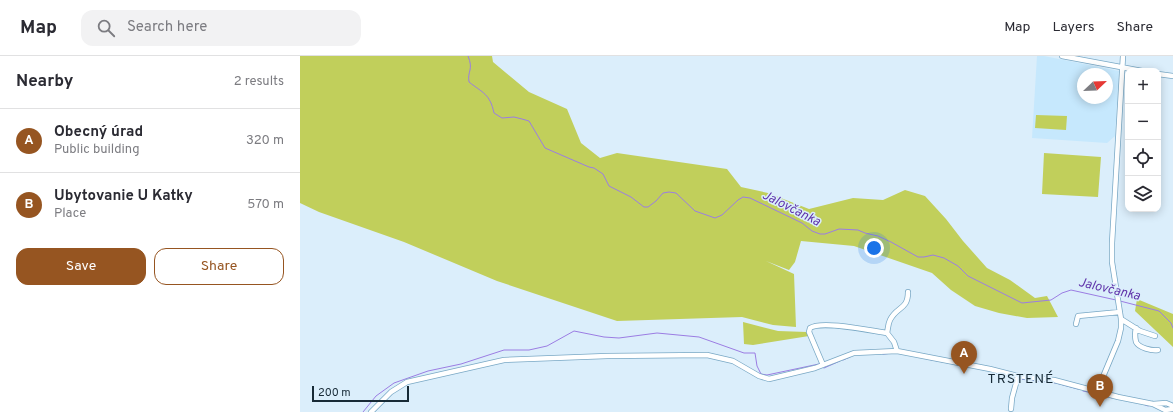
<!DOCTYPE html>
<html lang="en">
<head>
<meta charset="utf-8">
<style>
  :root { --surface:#fff; --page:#f2f2f3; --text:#2b2b33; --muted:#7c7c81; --line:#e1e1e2; --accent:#965521 }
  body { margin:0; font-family:Overpass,sans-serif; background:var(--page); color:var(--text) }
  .controls { position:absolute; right:12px; top:12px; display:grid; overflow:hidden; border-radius:8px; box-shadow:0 2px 10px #0003 }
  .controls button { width:36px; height:36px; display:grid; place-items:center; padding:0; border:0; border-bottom:1px solid var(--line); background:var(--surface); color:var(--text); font:20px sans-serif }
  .compass { position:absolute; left:777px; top:12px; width:36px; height:36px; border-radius:50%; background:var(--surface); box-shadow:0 2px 10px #0003; rotate:67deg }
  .scale { position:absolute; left:12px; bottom:10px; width:97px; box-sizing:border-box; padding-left:4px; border:2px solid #172a36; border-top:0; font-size:11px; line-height:14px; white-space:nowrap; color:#172a36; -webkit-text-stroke:3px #dbeefb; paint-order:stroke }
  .you { position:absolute; left:574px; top:192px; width:14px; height:14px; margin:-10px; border:3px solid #fff; border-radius:50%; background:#1a73e8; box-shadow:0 0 0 6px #1a73e833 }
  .badge { display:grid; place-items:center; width:26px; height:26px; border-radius:50%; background:var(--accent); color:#fff; font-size:13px; font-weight:700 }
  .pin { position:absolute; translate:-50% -33px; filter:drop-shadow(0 1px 2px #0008) }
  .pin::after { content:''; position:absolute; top:21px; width:14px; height:12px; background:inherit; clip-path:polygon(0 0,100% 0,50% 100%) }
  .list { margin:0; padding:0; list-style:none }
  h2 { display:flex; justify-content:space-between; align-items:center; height:52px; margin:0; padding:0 16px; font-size:17px }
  h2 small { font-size:13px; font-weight:400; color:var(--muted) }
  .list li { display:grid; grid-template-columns:26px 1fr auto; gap:12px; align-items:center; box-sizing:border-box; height:64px; padding:0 16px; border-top:1px solid var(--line) }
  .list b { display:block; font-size:15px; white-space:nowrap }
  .list p { margin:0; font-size:13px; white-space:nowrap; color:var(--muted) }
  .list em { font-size:13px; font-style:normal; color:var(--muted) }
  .actions { display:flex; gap:8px; padding:12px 16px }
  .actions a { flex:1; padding:9px 0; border:1px solid var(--accent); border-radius:12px; text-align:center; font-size:14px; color:var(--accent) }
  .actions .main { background:var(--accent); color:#fff }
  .icon { flex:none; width:22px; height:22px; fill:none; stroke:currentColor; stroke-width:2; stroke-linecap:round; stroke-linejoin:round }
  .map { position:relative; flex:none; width:873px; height:356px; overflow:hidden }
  header { display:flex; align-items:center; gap:24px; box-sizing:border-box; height:56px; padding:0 20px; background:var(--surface); border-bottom:1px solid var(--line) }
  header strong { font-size:19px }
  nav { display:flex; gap:22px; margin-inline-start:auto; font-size:14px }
  .search { width:280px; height:36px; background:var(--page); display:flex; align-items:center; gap:10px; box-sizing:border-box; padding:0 14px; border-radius:12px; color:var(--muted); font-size:15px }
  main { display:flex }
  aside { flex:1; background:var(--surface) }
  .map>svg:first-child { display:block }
</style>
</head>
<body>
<header>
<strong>Map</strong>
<div class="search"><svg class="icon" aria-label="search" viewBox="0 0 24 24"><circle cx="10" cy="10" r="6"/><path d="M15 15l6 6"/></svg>Search here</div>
<nav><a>Map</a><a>Layers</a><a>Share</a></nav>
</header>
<main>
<aside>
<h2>Nearby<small>2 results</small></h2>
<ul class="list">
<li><span class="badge">A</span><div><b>Obecný úrad</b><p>Public building</p></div><em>320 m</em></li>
<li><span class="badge">B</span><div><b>Ubytovanie U Katky</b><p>Place</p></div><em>570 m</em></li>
</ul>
<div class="actions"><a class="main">Save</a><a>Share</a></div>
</aside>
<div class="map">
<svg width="873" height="356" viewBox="0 0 873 356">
  <rect width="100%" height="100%" fill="#dbeefb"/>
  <path fill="#c6e8fd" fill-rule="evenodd" d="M737,0H744L819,15L815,80L807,87L732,82ZM783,18H807V42H783Z"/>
  <path fill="#c1cf5b" d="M0,0H192L193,6L229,36L267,53L281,87L300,102L317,97L427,113L441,131L468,137L509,153L553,142L583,144L605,134L625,140L646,163L663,185L687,212L710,224L735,242L747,240L758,261L727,262L699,257L675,250L651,234L632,217L554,190L501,185L495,206L489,214L466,205L494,218L496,271L473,269L442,261L317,265L197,225L104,186L19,156L0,147Z
    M736,59L767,60L766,74L735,72Z
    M744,97L801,101L798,141L742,138Z
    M837,243L873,258V291L835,255Z
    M443,266L478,275L507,276L509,280L453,289L444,288Z"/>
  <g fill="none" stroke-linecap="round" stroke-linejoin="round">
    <path stroke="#9b7de3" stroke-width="1" d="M168,0C174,14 167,15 169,26C183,37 190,38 194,57L202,62L214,61L222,63L229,65L245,92L289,111L294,112L303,118L309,130L331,141L344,151H348L356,145L363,137L369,136L376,137L395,155L415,162L422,159L438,144L443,141L450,142L502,167L512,175L520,178H525L539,173L558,174L565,177L578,180L591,186L618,201H624L633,199L644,202L658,210L668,220L722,247L751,244L762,237L771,234L816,244
      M820,245L859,255L871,267L873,272
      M583,298L594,297
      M627,303L659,309
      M543,304L550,301
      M524,312L540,305
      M693,316L696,317
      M719,323L756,327L778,333
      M783,335L793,337
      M799,338L812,342
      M823,344L834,346
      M843,348L848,350
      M63,356L76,340L94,327L128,315L161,308L204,294H229L247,290L274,275L304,281L319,282L357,277L399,281L444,297H455L457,310L461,318L467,319L519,308"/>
    <g stroke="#79a8c5" stroke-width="6">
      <path id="minor" d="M762,0L842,15
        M858,18L873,20
        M821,263L840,275L855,280
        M776,268L778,260L820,256
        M836,272C835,276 835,282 836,286C839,292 852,295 858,294
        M597,295L594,286L587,277C588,273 588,268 590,264C597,250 608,254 608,236
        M523,309L509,276L510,272C522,264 572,275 587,277
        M797,335L818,285L821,272V263L812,206V187L823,0
        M853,348L865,354L873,353
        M711,353L712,342L718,320
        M71,356L91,336L107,326L204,304L307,300L407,299L433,305L459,320L469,323L515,312L554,297L597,295L690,313L718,320L754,324L818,341L853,348L866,347L871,349L873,352"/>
    </g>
    <use href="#minor" stroke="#fff" stroke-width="4.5"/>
  </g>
  <g text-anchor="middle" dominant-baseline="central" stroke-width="3" stroke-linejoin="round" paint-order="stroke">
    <g font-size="13" font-style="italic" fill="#5f33aa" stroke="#dbeefb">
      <text transform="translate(491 153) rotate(27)">Jalovčanka</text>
      <text transform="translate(809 234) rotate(13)">Jalovčanka</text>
    </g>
    <g font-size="14" letter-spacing="1" fill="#172a36" stroke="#dbeefb">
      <text x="721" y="323">TRSTENÉ</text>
    </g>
  </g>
</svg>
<div class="controls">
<button>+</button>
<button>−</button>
<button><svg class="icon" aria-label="locate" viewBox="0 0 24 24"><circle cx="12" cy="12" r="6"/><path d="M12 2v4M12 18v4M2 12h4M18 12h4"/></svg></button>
<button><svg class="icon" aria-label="layers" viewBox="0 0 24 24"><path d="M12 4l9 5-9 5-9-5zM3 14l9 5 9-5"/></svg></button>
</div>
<svg class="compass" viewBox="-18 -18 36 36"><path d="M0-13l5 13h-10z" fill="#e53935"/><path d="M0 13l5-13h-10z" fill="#7c7c81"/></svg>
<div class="scale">200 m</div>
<div class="you"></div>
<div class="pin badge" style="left:664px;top:318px">A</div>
<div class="pin badge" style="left:800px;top:351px">B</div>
</div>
</main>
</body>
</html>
